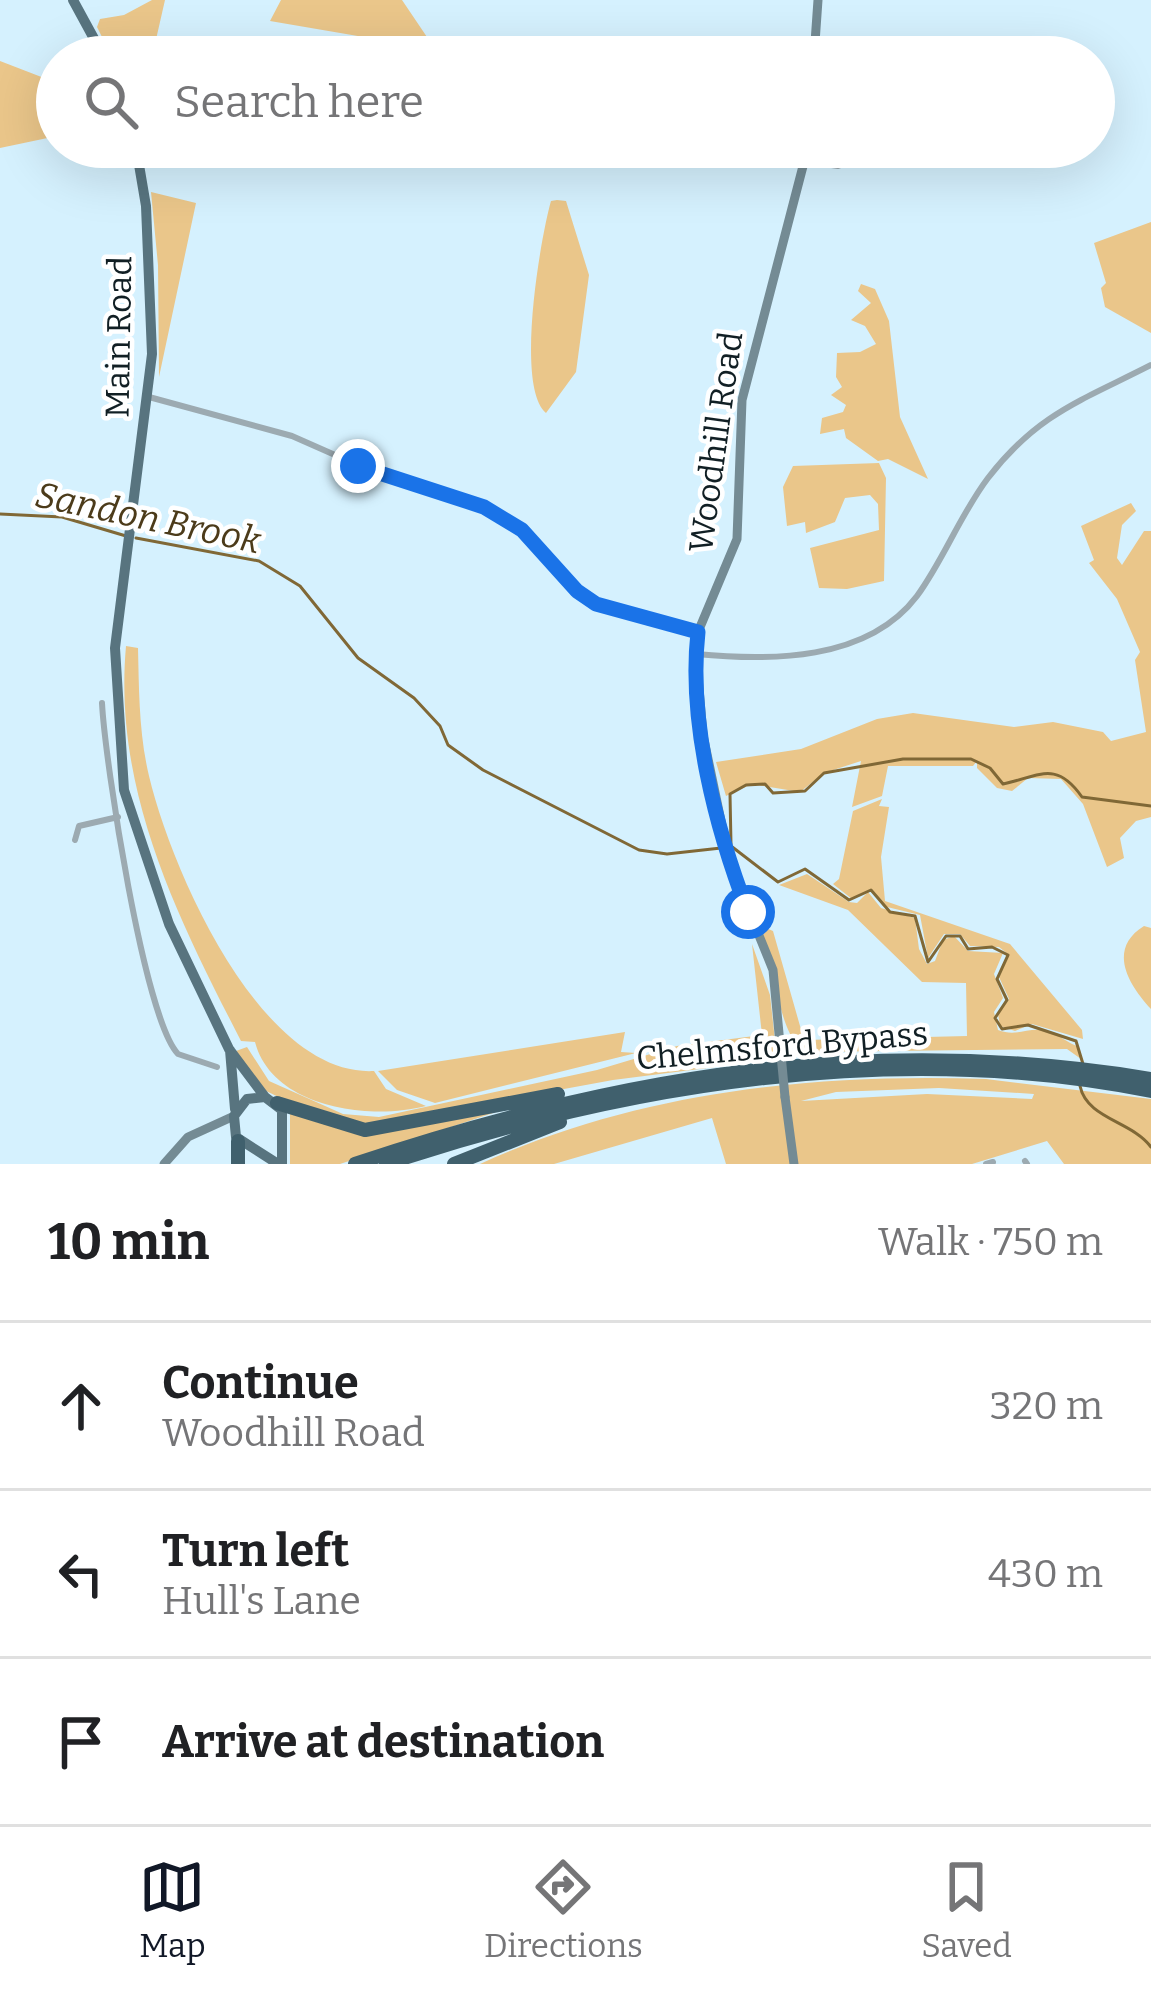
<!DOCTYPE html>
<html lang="en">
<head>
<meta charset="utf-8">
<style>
  :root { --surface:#fff; --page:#f2f2f2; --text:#202124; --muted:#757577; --line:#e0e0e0; --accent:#111827 }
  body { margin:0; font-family:Bitter,serif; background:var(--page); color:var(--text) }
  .stop { position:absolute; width:36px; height:36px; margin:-27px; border:9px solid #1a73e8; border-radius:50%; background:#fff }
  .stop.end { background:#1a73e8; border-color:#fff; box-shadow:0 3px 12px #0008 }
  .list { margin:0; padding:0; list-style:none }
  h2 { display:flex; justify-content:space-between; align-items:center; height:156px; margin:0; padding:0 48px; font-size:51px }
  h2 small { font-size:39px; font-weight:400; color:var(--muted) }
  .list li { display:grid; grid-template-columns:78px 1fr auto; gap:36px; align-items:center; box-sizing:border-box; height:168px; padding:0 48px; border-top:3px solid var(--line) }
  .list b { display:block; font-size:45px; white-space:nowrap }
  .list p { margin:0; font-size:39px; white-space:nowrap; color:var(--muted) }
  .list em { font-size:39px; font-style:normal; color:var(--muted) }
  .icon { flex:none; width:66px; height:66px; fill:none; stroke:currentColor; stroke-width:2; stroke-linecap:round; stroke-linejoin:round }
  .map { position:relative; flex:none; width:1151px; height:1164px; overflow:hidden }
  .search { position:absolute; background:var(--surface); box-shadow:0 12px 48px #0002; left:36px; right:36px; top:36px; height:132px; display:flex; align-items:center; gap:30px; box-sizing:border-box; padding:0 42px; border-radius:66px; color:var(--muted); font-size:45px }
  .sheet { height:660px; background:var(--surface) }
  nav { display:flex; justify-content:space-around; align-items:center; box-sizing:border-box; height:168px; border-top:3px solid var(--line); background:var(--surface); font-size:33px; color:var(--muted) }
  nav a { display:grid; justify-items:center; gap:6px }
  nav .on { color:var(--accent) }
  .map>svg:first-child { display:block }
</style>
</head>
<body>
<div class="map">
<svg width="1151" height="1164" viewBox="0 0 1151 1164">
  <rect width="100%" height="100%" fill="#d5f1fe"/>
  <path fill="#eac68a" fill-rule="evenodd" d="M152,0H165L152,57H112L97,27L100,19L124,15Z
    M281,0H402L429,40L428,48L270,21Z
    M0,61L57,83V136L0,148Z
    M151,192L196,203L159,377L158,265Z
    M557,200L566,201L589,275L576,372L546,413C515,387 540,240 551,201Z
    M1151,222V333L1105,307L1101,288L1106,283L1094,243Z
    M861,284L875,289L889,321L900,417L928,479L888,459L878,461L846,438L844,429L820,434L822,418L843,412L846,405L831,395L842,387L836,377L837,353L860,352L876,344L865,326L851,320L871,303L858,291Z
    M879,463L886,478L884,581L847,589L819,588L810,548L879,530L878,504L870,495L845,498L835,522L806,533L805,522L787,526L783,487L793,466Z
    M1131,503L1136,511L1122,525L1117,558L1122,565L1144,531H1151V817L1136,821L1120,838L1124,858L1107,867L1083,804L1061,779L1028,778L1012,791L997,788L977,768V761L973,766H888L882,796L852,807L861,761L824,773L800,792L752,784L726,796L716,762L801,749L877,719L913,713L1014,727L1053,722L1103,732L1111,741L1146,732L1135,660L1140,652L1117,599L1089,563L1094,560L1081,526Z
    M126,646L138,648C139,691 139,734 149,776C171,869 261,1077 374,1071L386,1089L426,1106C368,1121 272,1107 255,1042L241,1041C178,918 113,791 126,646Z
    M882,799L879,806L889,807L881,857L885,901L1010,944L1082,1030L1083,1039L1032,1024L1015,1031L1000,1026L998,1014L1009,999L999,977L1009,955L999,947L970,946L960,934H944L928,958L920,915L883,906L871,889L852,899L833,884L839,879L853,811Z
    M807,874L849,902L857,903L868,892L881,908L915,918L919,949L927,964L935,961L943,940L954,936L968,951L1003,953L994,974L1003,998L994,1012L998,1030C1018,1038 1030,1025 1050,1032C1059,1035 1068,1043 1079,1047L1081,1059L1067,1049L802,1052C774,1021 777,964 759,925L773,931L804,1040L967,1036L966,983L922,982L848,910L779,885Z
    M1144,926L1151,928V1009C1128,984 1107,949 1144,926Z
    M752,944L770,995L777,1059L613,1080L368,1125L305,1110L260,1088L236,1051L247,1047L269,1081L343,1114L379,1117L597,1070L677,1046L762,1035Z
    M625,1032L621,1052L636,1053L435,1103L397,1090L378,1071Z
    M986,1079L1151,1099V1164H1064L1047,1141L972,1164H726L712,1118L554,1164H480C638,1092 813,1073 986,1079ZM939,1088L1034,1094L1032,1099L927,1094L801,1101L836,1092Z
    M508,1108L340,1164H290V1113C372,1142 425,1126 508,1108Z"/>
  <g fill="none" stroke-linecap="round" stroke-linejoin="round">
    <path stroke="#806836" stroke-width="3" d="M0,514L62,517L126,536
      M136,538L259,561L300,586L358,658L414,698L440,726L448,745L483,770L639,850L667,854L721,848
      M731,845L730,794L746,785L765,784L773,793L805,791L824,773L903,759H971L990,768L1003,784C1040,776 1056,760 1082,797L1151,806
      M731,846L778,882L805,869L849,900L871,890L890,912L915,916L928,962L946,936H960L968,949L992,947L1008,955L997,979L1007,1000L995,1018L1002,1029L1028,1025L1076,1041L1083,1064
      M1080,1086C1087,1119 1132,1121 1151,1147"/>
    <path stroke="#9caab1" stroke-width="6" d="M806,161L838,166L859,158
      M149,397L292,436L369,470L485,507L522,530L584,597L630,616L698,632
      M696,654C769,661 867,662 917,596C944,559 960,515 988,478C1038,413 1083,400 1151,365
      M102,703C105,761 144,1018 178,1054L217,1067
      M75,840L79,826L118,817
      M1025,1161L1027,1164
      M986,1164L993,1162"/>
    <path stroke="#748b94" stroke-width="9" d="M814,57L818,0
      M780,1044L773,970L730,864L703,735L696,654L698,632L737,539L742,400L808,147
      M785,1097L794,1164
      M164,1164L188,1137L234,1116"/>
    <path stroke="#58747f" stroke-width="10" d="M73,0L104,57
      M136,147L146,206L152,354L115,648L124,790L169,924L229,1049L265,1097
      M230,1050L235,1109
      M278,1164L236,1137L234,1116L247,1099L265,1097L282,1110V1164"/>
    <path stroke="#40606d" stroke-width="14" d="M277,1103L365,1130L558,1094
      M238,1164V1141
      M355,1164C621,1075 872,1033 1151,1079
      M386,1164C629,1083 897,1040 1151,1091
      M454,1164L560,1122"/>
    <path stroke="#748b94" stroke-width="9" d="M780,1044L785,1097"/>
  </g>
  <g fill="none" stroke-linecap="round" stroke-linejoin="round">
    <path stroke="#1a73e8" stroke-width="15" d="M358,466L484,507L522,530L577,591L596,604L698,632C688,722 716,829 748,912"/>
  </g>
  <g text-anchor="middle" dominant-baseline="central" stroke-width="9" stroke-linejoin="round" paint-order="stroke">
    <g font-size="33" fill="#111f24" stroke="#fff">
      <text transform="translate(119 337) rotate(-89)">Main Road</text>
      <text transform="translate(716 442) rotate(-82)">Woodhill Road</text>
      <text transform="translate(782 1046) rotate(-5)">Chelmsford Bypass</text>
    </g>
    <g font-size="36" font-style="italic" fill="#4c3b1a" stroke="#fff">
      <text transform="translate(148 518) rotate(12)">Sandon Brook</text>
    </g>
  </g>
</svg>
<div class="stop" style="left:748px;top:912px"></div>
<div class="stop end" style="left:358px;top:466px"></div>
<div class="search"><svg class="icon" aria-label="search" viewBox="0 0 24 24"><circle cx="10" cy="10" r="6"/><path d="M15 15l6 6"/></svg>Search here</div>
</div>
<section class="sheet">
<h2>10 min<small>Walk · 750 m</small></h2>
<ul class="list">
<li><svg class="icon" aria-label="ahead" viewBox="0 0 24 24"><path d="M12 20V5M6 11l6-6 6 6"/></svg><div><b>Continue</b><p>Woodhill Road</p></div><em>320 m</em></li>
<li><svg class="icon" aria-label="left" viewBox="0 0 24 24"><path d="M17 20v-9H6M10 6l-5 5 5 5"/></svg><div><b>Turn left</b><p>Hull's Lane</p></div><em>430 m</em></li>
<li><svg class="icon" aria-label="arrive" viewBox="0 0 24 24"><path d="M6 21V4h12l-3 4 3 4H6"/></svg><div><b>Arrive at destination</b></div></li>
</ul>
</section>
<nav>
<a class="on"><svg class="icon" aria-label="map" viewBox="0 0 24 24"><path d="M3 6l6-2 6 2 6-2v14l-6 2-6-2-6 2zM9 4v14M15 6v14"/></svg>Map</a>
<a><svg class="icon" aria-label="directions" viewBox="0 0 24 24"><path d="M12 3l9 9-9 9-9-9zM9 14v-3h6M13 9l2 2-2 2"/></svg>Directions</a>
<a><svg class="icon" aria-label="saved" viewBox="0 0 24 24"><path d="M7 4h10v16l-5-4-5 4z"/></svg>Saved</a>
</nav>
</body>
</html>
